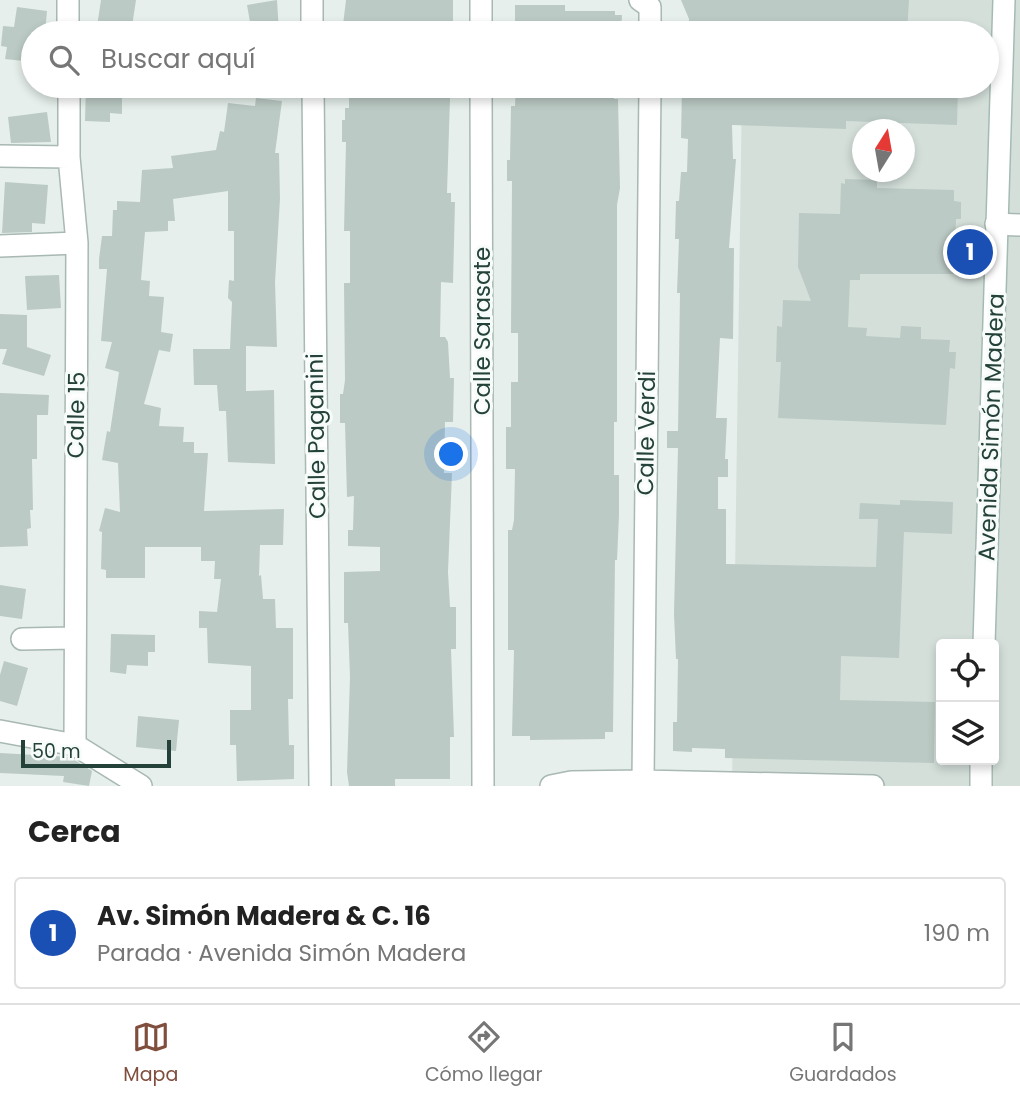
<!DOCTYPE html>
<html lang="es">
<head>
<meta charset="utf-8">
<style>
  :root { --surface:#fff; --page:#f2f2f2; --text:#222; --muted:#767676; --line:#e0e0e0; --accent:#804e3d }
  body { margin:0; font-family:Poppins,sans-serif; background:var(--page); color:var(--text) }
  .controls { position:absolute; right:21px; bottom:21px; display:grid; overflow:hidden; border-radius:7px; box-shadow:0 4px 10px #0003 }
  .controls button { width:63px; height:63px; display:grid; place-items:center; padding:0; border:0; border-bottom:2px solid var(--line); background:var(--surface); color:var(--text); font:35px sans-serif }
  .compass { position:absolute; left:852px; top:119px; width:63px; height:63px; border-radius:50%; background:var(--surface); box-shadow:0 4px 10px #0003; rotate:11deg }
  .scale { position:absolute; left:21px; bottom:18px; width:150px; box-sizing:border-box; padding-left:7px; border:4px solid #24423a; border-top:0; font-size:19px; line-height:24px; white-space:nowrap; color:#24423a; -webkit-text-stroke:5px #f7fbf9; paint-order:stroke }
  .you { position:absolute; left:452px; top:455px; width:24px; height:24px; margin:-18px; border:5px solid #fff; border-radius:50%; background:#1a73e8; box-shadow:0 0 0 10px #1a73e833 }
  .badge { display:grid; place-items:center; width:46px; height:46px; border-radius:50%; background:var(--accent); color:#fff; font-size:23px; font-weight:700 }
  .pin { position:absolute; translate:-50% -50%; border:4px solid #fff; box-shadow:0 2px 7px #0006 }
  .list { margin:0; padding:0; list-style:none }
  h2 { display:flex; justify-content:space-between; align-items:center; height:91px; margin:0; padding:0 28px; font-size:30px }
  h2 small { font-size:23px; font-weight:400; color:var(--muted) }
  .list li { display:grid; grid-template-columns:46px 1fr auto; gap:21px; align-items:center; box-sizing:border-box; height:112px; margin:0 14px 14px; padding:0 14px; border:2px solid var(--line); border-radius:7px }
  .list b { display:block; font-size:26px; white-space:nowrap }
  .list p { margin:0; font-size:23px; white-space:nowrap; color:var(--muted) }
  .list em { font-size:23px; font-style:normal; color:var(--muted) }
  .icon { flex:none; width:38px; height:38px; fill:none; stroke:currentColor; stroke-width:2; stroke-linecap:round; stroke-linejoin:round }
  .map { position:relative; flex:none; width:1020px; height:786px; overflow:hidden }
  .search { position:absolute; background:var(--surface); box-shadow:0 4px 10px #0003; left:21px; right:21px; top:21px; height:77px; display:flex; align-items:center; gap:18px; box-sizing:border-box; padding:0 24px; border-radius:38px; color:var(--muted); font-size:26px }
  .sheet { height:217px; background:var(--surface) }
  nav { display:flex; justify-content:space-around; align-items:center; box-sizing:border-box; height:98px; border-top:2px solid var(--line); background:var(--surface); font-size:19px; color:var(--muted) }
  nav a { display:grid; justify-items:center; gap:4px }
  nav .on { color:var(--accent) }
  .map>svg:first-child { display:block }
</style>
</head>
<body>
<div class="map">
<svg width="1020" height="786" viewBox="0 0 1020 786">
  <rect width="100%" height="100%" fill="#e6efeb"/>
  <path fill="#d4dfda" fill-rule="evenodd" d="M743,0H1020V786H732L742,86H987V33H742ZM862,130H904V172H862ZM941,644H994V760H941Z"/>
  <path fill="#bbcac4" d="M101,0H136L131,33H96Z
    M277,0L279,33H252L247,5Z
    M346,0H453V33H342Z
    M681,0H909L907,33H689V19Z
    M515,5H565V11H615V15H622L621,33H515Z
    M17,7L47,11L45,33H33V62L5,59L7,47L1,46L3,26L14,27Z
    M86,86H122V114L110,113V122L85,121Z
    M349,86H446L447,98H450L447,193H451V202H455L453,283L441,282L440,337H445L448,342L450,378H454L453,422H445L444,473H452L448,572L450,607H456V649H451L454,737H450V779H395V786H349L347,772L350,677L348,623H344V572L380,571V547L348,546V530H353L354,496L347,497L345,423H340V394H343L345,380L344,283H350V231H344L346,142H342V120H345V108H349Z
    M516,86H614V99H618L620,188L617,205V422H614V475H619V515L617,560H615L613,732H605V739L530,740V736H512L514,650H508V530H512L514,520L515,469H506V427H511V382H518V333H511L512,181H507V160H510L511,106H515Z
    M682,86H958L957,125L846,121V129L732,125L733,159H736L729,248H734L733,339L720,338L716,418H727L725,459H728V477H718V509H726V564L876,567L878,519H859L860,503L900,505V500L953,502L952,534L904,532L899,658L841,656L840,700L935,702L934,763L725,758V749L692,748V752L673,751V722H677L678,659H676L674,614L678,448H667V431H678L680,293H677L679,239H675L676,201H679L681,172H687L688,139L681,138Z
    M256,98L282,101L275,153H279L280,199L275,282L277,347L246,346V391L274,390L275,464L228,462L226,411H219L217,385H194L193,349H230L232,302L228,298L229,280L234,281V231H228V191L173,199L175,221H168V231L145,232L141,280L150,281L149,296L164,297L161,332L173,334L170,352L159,350L144,404L161,408L159,426L184,427L183,442H194V453H208L204,511L284,509L283,545H260L259,576L261,575L263,599H275L276,628H293V699H288L289,745H294V779L237,781L236,745H230V710H251V666L208,663L207,628H199V611L217,612L221,579H214L215,561H201V547H145V578H106V570L101,569L102,532L99,531L105,508L120,512L118,463L102,460L107,431L110,432L119,372L105,368L112,342L101,341L107,269H99V259L102,236H112L113,210H117V201L140,202L142,170L173,168L171,156L216,150L220,131L224,132L228,103L255,106Z
    M47,112L51,142L11,143L8,117Z
    M845,179L877,180V188L954,190V201L961,202V219H956L954,274H860V280H850L848,327L867,328L866,336L900,338L901,326L921,327V339L950,340L949,352H956L955,369L950,368L946,425L778,418L781,362H776L777,326L782,327L783,300L811,301L798,267L799,213L840,214L841,183L845,184Z
    M5,182L48,185L45,224L32,223V232L2,233Z
    M59,275L61,308L27,310L25,276Z
    M0,314L27,315V347L51,355L44,376L2,364L7,349H0Z
    M0,393L49,395L48,415H37V459H32L33,510H30L31,528L27,529L28,546L0,547Z
    M0,585L26,589L22,619L0,616Z
    M111,634L155,635V652H148V666L127,665L126,674L110,672Z
    M4,661L28,668L17,706L0,701V675Z
    M138,716L179,720L176,751L136,747Z
    M0,753L70,757L92,771L89,786L63,782L64,776L0,773Z"/>
  <g fill="none" stroke-linecap="round" stroke-linejoin="round">
    <g stroke="#a8b8b2" stroke-width="24">
      <path id="street" d="M68,0V33
        M312,0V33
        M481,0V33
        M640,0L650,7V33
        M69,86V157L77,243L75,745
        M313,86L320,786
        M481,86L483,786
        M0,156L69,157
        M996,224L1020,225
        M0,246L77,243
        M22,639L73,638
        M0,731L75,745L141,786
        M643,781L650,86
        M551,786L571,782L643,781L873,786"/>
    </g>
    <g stroke="#a4bbb3" stroke-width="24">
      <path id="secondary" d="M984,644L1004,0
        M981,786V760"/>
    </g>
    <use href="#street" stroke="#fff" stroke-width="21"/>
    <use href="#secondary" stroke="#fff" stroke-width="21"/>
  </g>
  <g text-anchor="middle" dominant-baseline="central" stroke-width="6" stroke-linejoin="round" paint-order="stroke">
    <g font-size="23" fill="#24423a" stroke="#f7fbf9">
      <text transform="translate(482 331) rotate(-90)">Calle Sarasate</text>
      <text transform="translate(76 415) rotate(-89)">Calle 15</text>
      <text transform="translate(991 427) rotate(-88)">Avenida Simón Madera</text>
      <text transform="translate(646 433) rotate(-89)">Calle Verdi</text>
      <text transform="translate(316 436) rotate(-91)">Calle Paganini</text>
    </g>
  </g>
</svg>
<div class="controls">
<button><svg class="icon" aria-label="locate" viewBox="0 0 24 24"><circle cx="12" cy="12" r="6"/><path d="M12 2v4M12 18v4M2 12h4M18 12h4"/></svg></button>
<button><svg class="icon" aria-label="layers" viewBox="0 0 24 24"><path d="M12 4l9 5-9 5-9-5zM3 14l9 5 9-5"/></svg></button>
</div>
<svg class="compass" viewBox="-18 -18 36 36"><path d="M0-13l5 13h-10z" fill="#e53935"/><path d="M0 13l5-13h-10z" fill="#767676"/></svg>
<div class="scale">50 m</div>
<div class="you"></div>
<div class="pin badge" style="left:970px;top:252px;background:#1a4fb4">1</div>
<div class="search"><svg class="icon" aria-label="search" viewBox="0 0 24 24"><circle cx="10" cy="10" r="6"/><path d="M15 15l6 6"/></svg>Buscar aquí</div>
</div>
<section class="sheet">
<h2>Cerca<small></small></h2>
<ul class="list">
<li><span class="badge" style="background:#1a4fb4">1</span><div><b>Av. Simón Madera &amp; C. 16</b><p>Parada · Avenida Simón Madera</p></div><em>190 m</em></li>
</ul>
</section>
<nav>
<a class="on"><svg class="icon" aria-label="map" viewBox="0 0 24 24"><path d="M3 6l6-2 6 2 6-2v14l-6 2-6-2-6 2zM9 4v14M15 6v14"/></svg>Mapa</a>
<a><svg class="icon" aria-label="directions" viewBox="0 0 24 24"><path d="M12 3l9 9-9 9-9-9zM9 14v-3h6M13 9l2 2-2 2"/></svg>Cómo llegar</a>
<a><svg class="icon" aria-label="saved" viewBox="0 0 24 24"><path d="M7 4h10v16l-5-4-5 4z"/></svg>Guardados</a>
</nav>
</body>
</html>
